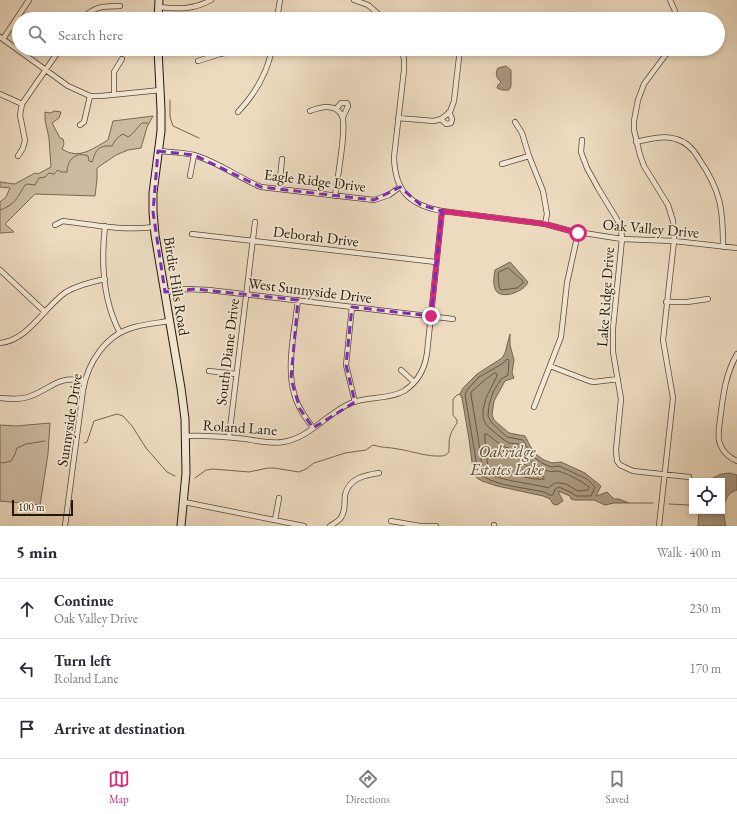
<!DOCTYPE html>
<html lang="en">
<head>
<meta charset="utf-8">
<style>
  :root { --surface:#fff; --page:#f2f2f3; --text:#2b2b33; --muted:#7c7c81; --line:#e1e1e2; --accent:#db2777 }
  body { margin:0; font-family:"EB Garamond",serif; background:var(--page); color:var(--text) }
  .controls { position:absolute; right:12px; bottom:12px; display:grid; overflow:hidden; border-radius:0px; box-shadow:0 2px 6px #0003 }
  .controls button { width:36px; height:36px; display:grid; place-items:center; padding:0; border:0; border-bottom:1px solid var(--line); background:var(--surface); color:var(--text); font:20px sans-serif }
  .scale { position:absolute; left:12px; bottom:10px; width:61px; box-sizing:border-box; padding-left:4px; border:2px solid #261703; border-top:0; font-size:11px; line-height:14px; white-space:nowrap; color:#261703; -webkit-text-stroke:3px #f3e8d6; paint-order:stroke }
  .stop { position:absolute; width:12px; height:12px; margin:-9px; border:3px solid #db2777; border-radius:50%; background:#fff }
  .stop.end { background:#db2777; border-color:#fff; box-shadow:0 1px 4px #0008 }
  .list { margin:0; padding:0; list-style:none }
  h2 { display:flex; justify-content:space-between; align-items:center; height:52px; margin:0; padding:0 16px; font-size:17px }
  h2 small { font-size:13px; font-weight:400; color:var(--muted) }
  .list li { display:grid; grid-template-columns:26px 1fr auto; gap:12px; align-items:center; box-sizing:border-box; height:60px; padding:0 16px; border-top:1px solid var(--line) }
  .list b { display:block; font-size:15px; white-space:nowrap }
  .list p { margin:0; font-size:13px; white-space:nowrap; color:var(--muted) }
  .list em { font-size:13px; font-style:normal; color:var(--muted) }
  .icon { flex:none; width:22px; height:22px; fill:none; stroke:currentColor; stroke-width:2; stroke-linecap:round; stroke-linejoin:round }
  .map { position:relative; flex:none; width:737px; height:526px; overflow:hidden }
  .search { position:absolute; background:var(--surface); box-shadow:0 2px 6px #0003; left:12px; right:12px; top:12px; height:44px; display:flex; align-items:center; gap:10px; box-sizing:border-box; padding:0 14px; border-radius:22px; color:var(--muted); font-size:15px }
  .sheet { height:232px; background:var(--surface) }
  nav { display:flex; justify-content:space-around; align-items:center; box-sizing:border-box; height:56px; border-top:1px solid var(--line); background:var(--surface); font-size:11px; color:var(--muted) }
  nav a { display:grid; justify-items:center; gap:2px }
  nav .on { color:var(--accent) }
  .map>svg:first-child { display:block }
</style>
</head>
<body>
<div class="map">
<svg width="737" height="526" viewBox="0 0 737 526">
  <rect width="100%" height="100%" fill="#eddbc0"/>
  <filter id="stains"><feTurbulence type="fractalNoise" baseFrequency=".005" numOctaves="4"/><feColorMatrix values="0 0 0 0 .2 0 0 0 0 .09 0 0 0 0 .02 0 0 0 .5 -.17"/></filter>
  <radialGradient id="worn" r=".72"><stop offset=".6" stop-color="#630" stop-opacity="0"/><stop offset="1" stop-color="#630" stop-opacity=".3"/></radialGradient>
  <path fill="#cbbaa0" stroke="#786852" d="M55,111L61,112L59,118L52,123L60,138L63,139L64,144L62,149C79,160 92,149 108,140L113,121L153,116L147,127L141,148L128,150L116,155L97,168V179L95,196L35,194L5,224L14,232L0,233V202L6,197L10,188L0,187V182L15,184L35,173L38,174L51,167L49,138L45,120V112L50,113Z
    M50,423L48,454L40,505L0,501V425L16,426Z"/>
  <path fill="#a99880" stroke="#75644e" d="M506,66L511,70V86L509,90H502L497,88L498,85L501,82C496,78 495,73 498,68Z
    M510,262L528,282C525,291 504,299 497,292C492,287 494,275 495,270Z
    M510,334V345L514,360L512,373L514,378L505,381L494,401L492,415L494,420L509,433L525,436L534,453L544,460L552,463L561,462L585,473L601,486L596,496L607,492L614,499H619L629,503H614L605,505L594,500H574L571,499L570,496L558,491L563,501L557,505L553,504L550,499L543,496L497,486L482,481L477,478L473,470L469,439L462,398L460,394L463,388L477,374L502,358L505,353Z
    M730,473L737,475V490C721,494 723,514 726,526H698L699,511H722V481H707L721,474Z"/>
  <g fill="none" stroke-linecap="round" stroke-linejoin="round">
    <path stroke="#685842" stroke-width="1" d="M508,268L522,280L523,283L517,288L501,290L499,287L498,273Z
      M506,360L508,359L509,361L508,375L501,379L493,392L489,405L488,416L491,422L507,437L523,440L531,455L542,463L551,467L559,466L587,479L595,487L591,496H576L572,493L559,487L555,489L553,495H549L544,492C527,488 488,485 478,472L465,395L467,390L479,377L502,364Z
      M495,373L497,374V376L486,398L483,410V418L487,426L504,440L509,443L519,444C525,456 534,468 548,471C551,472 555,471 558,471C566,473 582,481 589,487L588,490L578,491L566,484L560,483H555L548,488C534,483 489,481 482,467L478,437L471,395V392L486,379Z
      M485,434H487L502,446L515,450L524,464L544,477V479C534,481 499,471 488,467L486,452Z"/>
    <path stroke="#75644e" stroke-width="1" d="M170,100V117L173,126L199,138
      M0,210C15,205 17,198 25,185L27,184L35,185L39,178L45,177L49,173L54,174L58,170L61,172H67C67,160 76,151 88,156L89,161L92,162C96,150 98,145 112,146C115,141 117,137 123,134L128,137C134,134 137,127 142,123H148
      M84,443L87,442L94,421L117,414L123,416L132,426L146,448L167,472L175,476
      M0,462L3,463L11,461L15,454L17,448L26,444L45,441
      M195,478L206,470L213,469L249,472L268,468H274L299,472L306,469L314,463L345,453L366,450L373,445C382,448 389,447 398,449C411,451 428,457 441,456C445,456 447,454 449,452C449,437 449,435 457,423V420L453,415V399L457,395L460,394
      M629,503H653
      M669,504L689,505"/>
    <g stroke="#584832" stroke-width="6">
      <path id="minor" d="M354,0L368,5L384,19
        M670,0L675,11L676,19
        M158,7C179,9 193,10 211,0
        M82,19C94,6 104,6 120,6
        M277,19L280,0
        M0,37L68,86L90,96H101L161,90
        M3,39L29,0
        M263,49L272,51
        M401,49L404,59V70L394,157C395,191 409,205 442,211L545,224L571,231L622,239L674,241L737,248
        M328,53H342L350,49
        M198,61L220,54L243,49
        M0,94L22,104
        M114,95V72L122,59
        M336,109L341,103H347L348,106L343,117
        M310,111C320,107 336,103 342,116C347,127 337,181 335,196
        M238,112C255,94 267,74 272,49
        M398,118L434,121L441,119L450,112L454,101L460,49
        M441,119L446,124L451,123L452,119L449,112
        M515,122L522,133L529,156L543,191L547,214L545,224
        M80,125L84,122L90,96
        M582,140L581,152L587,168L598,188L618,221L621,228L622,239L613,328V352L621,399L616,450L617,461L620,465L633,471L689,477
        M636,142C649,139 664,135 676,139C687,142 694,150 699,159C721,191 723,209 723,247
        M158,151C170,152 183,152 194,155C218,162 239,178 261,187L374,200L389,195L400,187
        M18,156L23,148L25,140L20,115L22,104L60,49
        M502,164L529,156
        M190,176L194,155
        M279,189L282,159
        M55,225L63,221C94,225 124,231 154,227
        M105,226C101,261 103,301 120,333
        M192,234L436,262
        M0,270L44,311
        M165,292L186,289L209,290L453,319
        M298,300C295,328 286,366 294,393C297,406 305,417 313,428
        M666,302H687L708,299
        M352,307L346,365L355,402
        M0,343C29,340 44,307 66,292C78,285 91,282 105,279
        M737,354C725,375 723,396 720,420C719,428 717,437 720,444C723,452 730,458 737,461
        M550,366L589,381L594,382L618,379
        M401,370L414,382
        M209,371L236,374
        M0,398C10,399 19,400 28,397C53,389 55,375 85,381
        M534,407L561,337L567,283L578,233
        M186,436C206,435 226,437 246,439C258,441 271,444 283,442C310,438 327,413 351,403C368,396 388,400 404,391C418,382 425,368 427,353L442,211
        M229,437L255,222
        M184,502L304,526
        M275,520L279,498
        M391,521L420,526H436
        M494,525V526
        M65,526L83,390C88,362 106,334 135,327C146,324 158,323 169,321
        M330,526C333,524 337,522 340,519C346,512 344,503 345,495C349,478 365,475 379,473
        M659,526L673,398L663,340L674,241L673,221L668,205L644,166L640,155L634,130V121L638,100L644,84L670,49"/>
    </g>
    <g stroke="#261703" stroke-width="9">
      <path id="secondary" d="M158,19L159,0
        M158,49L161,110V131L153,193V212L155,235L181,388L185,419L186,473L181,526"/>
    </g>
    <use href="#minor" stroke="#f3e8d6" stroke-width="4.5"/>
    <use href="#secondary" stroke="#f3e8d6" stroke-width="7"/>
  </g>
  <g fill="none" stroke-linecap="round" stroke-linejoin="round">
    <path stroke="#db2777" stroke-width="5" d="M431,316L442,211L545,224L578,233"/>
  </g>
  <path fill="none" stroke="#7b2cbf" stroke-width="3" stroke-dasharray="8 5" stroke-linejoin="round" d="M158,151L194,155L261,187L374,200L400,187L421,205L442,211L431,316L352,307L346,365L355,402L313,428L300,409L291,379L298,300L195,289L165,292L153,212Z"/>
  <g text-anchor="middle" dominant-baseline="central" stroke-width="3.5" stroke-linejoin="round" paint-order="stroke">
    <g font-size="15" fill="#261703" stroke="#f3e8d6">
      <text transform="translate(315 180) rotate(7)">Eagle Ridge Drive</text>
      <text transform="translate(651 228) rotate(5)">Oak Valley Drive</text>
      <text transform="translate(316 236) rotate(7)">Deborah Drive</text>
      <text transform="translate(177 286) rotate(81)">Birdie Hills Road</text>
      <text transform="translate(310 290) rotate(7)">West Sunnyside Drive</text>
      <text transform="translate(605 297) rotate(-86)">Lake Ridge Drive</text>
      <text transform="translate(227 352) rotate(-83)">South Diane Drive</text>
      <text transform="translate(69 420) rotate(-81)">Sunnyside Drive</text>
      <text transform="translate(240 427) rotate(4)">Roland Lane</text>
    </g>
    <g font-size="16" font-style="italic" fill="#5a4b35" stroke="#f3e8d6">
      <text x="507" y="451">Oakridge<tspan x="507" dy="18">Estates Lake</tspan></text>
    </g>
  </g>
  <rect width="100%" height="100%" filter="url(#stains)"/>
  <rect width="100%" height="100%" fill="url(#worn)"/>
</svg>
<div class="controls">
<button><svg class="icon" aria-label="locate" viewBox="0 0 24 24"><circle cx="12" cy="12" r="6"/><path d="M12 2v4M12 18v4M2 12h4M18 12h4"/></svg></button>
</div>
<div class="scale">100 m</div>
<div class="stop" style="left:578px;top:233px"></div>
<div class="stop end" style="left:431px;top:316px"></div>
<div class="search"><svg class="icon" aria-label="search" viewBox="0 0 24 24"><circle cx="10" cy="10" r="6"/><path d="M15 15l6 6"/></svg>Search here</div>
</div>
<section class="sheet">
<h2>5 min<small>Walk · 400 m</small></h2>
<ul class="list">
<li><svg class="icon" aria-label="ahead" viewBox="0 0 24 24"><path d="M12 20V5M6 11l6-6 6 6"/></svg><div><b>Continue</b><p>Oak Valley Drive</p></div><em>230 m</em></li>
<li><svg class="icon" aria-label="left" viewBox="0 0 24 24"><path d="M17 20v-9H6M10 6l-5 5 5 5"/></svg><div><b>Turn left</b><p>Roland Lane</p></div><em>170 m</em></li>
<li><svg class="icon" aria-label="arrive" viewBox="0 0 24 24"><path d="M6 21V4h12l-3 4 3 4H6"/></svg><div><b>Arrive at destination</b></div></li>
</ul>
</section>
<nav>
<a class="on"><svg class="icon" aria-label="map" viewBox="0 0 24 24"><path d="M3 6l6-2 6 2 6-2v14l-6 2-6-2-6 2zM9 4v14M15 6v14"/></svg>Map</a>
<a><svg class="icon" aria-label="directions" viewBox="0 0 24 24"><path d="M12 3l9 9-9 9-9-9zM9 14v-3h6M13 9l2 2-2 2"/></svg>Directions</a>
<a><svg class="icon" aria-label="saved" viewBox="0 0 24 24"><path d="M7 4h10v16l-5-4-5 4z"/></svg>Saved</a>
</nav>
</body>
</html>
